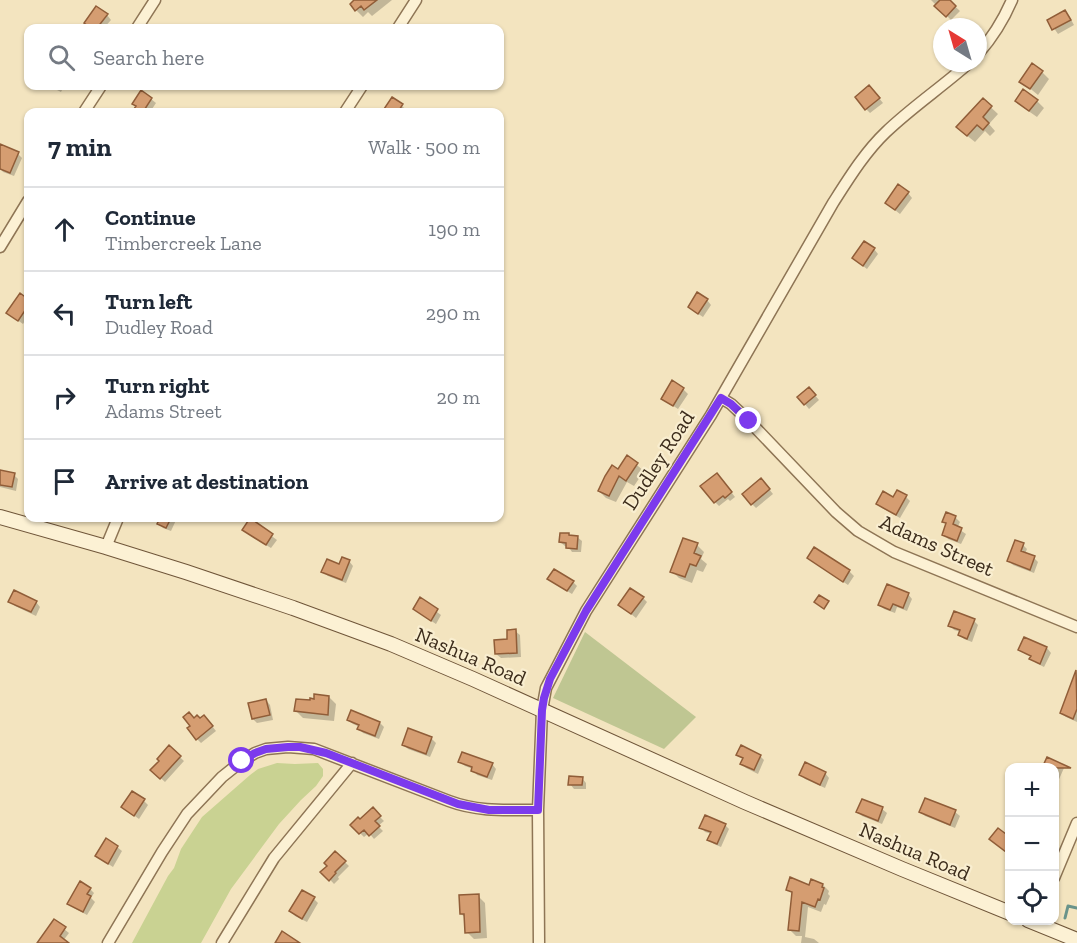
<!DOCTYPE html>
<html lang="en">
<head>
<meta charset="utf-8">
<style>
  :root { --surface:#fff; --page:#f6f6f7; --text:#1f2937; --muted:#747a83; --line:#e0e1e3 }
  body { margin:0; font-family:"Zilla Slab",serif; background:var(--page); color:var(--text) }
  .controls { position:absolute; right:18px; bottom:18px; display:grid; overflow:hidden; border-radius:12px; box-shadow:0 2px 4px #0004 }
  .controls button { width:54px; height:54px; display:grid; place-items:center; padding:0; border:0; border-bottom:2px solid var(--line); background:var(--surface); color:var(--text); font:30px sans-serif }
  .compass { position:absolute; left:933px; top:18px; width:54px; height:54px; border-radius:50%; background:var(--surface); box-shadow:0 2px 4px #0004; rotate:323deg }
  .stop { position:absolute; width:18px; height:18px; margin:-14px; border:4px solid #7c3aed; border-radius:50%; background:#fff }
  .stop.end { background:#7c3aed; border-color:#fff; box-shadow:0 2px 6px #0008 }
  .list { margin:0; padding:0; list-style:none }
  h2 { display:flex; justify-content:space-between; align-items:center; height:78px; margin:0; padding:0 24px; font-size:26px }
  h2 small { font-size:20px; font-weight:400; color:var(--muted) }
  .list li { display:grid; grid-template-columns:39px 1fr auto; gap:18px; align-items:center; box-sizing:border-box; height:84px; padding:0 24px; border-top:2px solid var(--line) }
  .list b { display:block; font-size:22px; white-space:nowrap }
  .list p { margin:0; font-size:20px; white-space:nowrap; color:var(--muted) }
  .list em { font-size:20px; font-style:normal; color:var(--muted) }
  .icon { flex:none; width:33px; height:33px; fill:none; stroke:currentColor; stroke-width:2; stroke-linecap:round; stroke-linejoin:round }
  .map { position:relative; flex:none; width:1077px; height:943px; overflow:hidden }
  .search { position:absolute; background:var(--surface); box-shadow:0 2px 4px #0004; left:24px; top:24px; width:480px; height:66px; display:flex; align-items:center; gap:15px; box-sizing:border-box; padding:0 21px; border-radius:12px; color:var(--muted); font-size:22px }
  .panel { position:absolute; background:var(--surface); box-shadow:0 2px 4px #0004; left:24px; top:108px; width:480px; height:414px; border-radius:12px }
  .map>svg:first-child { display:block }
</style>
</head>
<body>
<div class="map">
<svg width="1077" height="943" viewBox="0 0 1077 943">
  <rect width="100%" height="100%" fill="#f3e4bf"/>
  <path fill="#c9d292" d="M277,763L295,764L318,763L323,769V776L316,786L301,800L279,824L231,889L201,943H132L168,876L174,868L181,849L202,817L250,775L258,769Z"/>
  <path fill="#bfc692" d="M585,632L696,717L664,749L553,698Z"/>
  <path fill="#0003" d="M357,0H392L372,16L368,12L363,17L356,10Z
    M931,0H948L960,11L951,20Z
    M1065,12L1069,16L1074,25L1058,34L1049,21Z
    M107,15L111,20L104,28H92L86,23Z
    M1042,72L1049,79L1038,95L1021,81Z
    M49,86H64L61,92Z
    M874,92L883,103L870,113L866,109Z
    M151,99L156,103L150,112H134L137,106Z
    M392,99L407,110L405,112H384Z
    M983,100L998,114L989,124L995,131L990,136L985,131L975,142L965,134Z
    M1017,101H1037L1044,108L1037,117L1024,108Z
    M0,150L18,154L22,158L14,176L3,172L0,168Z
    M908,193L912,198L900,214L891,207Z
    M874,249L878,254L867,269L858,262Z
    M21,295L28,301V316L23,324L13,317Z
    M707,300L711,305L703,317L694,311Z
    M683,389L688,394L678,409L663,399Z
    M813,393L819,400L809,409L799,397Z
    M627,457L644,471L634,486L627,482L616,502L606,498L599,491L618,471Z
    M0,471L14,475L18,479L16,491L0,487Z
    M721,479L735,497L730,501L728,499L719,506L715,502Z
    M765,484L773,494L756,508L752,504Z
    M906,497L910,501L900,518L882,508L878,503Z
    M955,517L960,522L957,528L966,534L961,544L948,539L944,534L947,525L944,521Z
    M161,518H177L171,531L163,528L159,524Z
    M250,520L277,540L271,548L248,534Z
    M569,535L571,537H577L582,541L581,552H572L568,546H565L560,542Z
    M697,545L704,552L701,559L707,564L703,572L697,570L692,583L679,578L672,571Z
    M1023,545L1027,549L1025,554L1034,558L1038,562L1034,573L1013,565L1008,560Z
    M815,549L849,571L854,576L848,585L814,562Z
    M349,561L353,566L346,583L328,576L323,572Z
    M573,582L577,586L572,594L554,583Z
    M908,594L912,599L907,611L897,607L895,613L884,609L880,605Z
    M643,598L647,602L636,618L625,609Z
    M421,600L441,615L436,624L419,613Z
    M10,601L36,602L40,607L36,616L15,606Z
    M974,621L978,625L972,642L964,639L960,635L961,632L954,630L950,625Z
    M515,631L520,635L521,657L501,658L496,654L509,641Z
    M1025,639L1047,648L1051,653L1044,667L1036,663L1031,658L1032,657L1025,654L1020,650Z
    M1074,681L1077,682V722L1066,717L1061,713Z
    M329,697L336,704L334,721L303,718L296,711Z
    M266,700L270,705L273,720L257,723L253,719Z
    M194,719L208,721L216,731L201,743L197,739Z
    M348,720L380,723L384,727L379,739L363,733L359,729L360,727L353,724Z
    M431,738L436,743L430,757L408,749L404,745Z
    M169,747L184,761L165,782L152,770Z
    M738,755L760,756L764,760L758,774L746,768L742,764L743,759Z
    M460,762L492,764L496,769L492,780L477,775L473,769L465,766Z
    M1060,764L1064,768L1056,786L1054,785V768Z
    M825,773L829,778L825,788L805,779L801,775Z
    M582,778L586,783V789H574L570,784Z
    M144,801L148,805L139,819L128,811Z
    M372,809L384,821L378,826L383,831L374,839L369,833L364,837L352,825L360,821Z
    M882,809L887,813L882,824L862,816L858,812Z
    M921,812H955L960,816L955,828L925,816Z
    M725,825L729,829L721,847L714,844L709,840L712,834L705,832L701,827Z
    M117,847L122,851L113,867L102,860L97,856Z
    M335,853L349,866L338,877L339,879L334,884L323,872L329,866Z
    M823,885L829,891L828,894L830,896L826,905L824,904L821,912L808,907L805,937L814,939L819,943H801L802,936H796L790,930L793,895L788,889Z
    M90,889L94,893L91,898L95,902L87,915L74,908L69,903Z
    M478,896L485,903L487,938L474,939L467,932L466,918L461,914Z
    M314,899L318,903L307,922L295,916L291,911Z
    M54,921L69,933L63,941L65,943H44Z"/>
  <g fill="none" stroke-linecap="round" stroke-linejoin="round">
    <path stroke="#69938a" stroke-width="3" d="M1065,918L1068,906L1077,908"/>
  </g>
  <path fill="#d59d71" stroke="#905d38" stroke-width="1.5" d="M354,0H377L364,10L361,6L355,11L350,4Z
    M940,0H950L956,6L946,17L934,6Z
    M96,6L108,14L97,28H91L84,23Z
    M1065,10L1071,20L1052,30L1047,20Z
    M1032,63L1043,71L1030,89L1019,82Z
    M869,85L880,98L865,110L855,97Z
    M1023,89L1038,100L1029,111L1015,101Z
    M141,90L152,98L143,112H132L136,106L132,104Z
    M392,97L403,104L398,112H382Z
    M983,98L992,106L983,117L989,123L983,130L977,125L967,136L956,127Z
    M0,144L19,152L10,173L0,169Z
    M898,184L909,192L895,210L885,203Z
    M864,241L875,248L863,266L852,258Z
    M697,292L708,299L698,314L688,307Z
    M20,293L28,299V306L18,321L6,313Z
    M672,380L684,388L673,406L661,399Z
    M809,387L816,395L804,405L797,397Z
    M627,455L638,463L626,481L619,476L609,496L598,491L605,476L612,465L618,469Z
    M0,470L15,473L12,487L0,485Z
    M717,473L732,492L725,498L723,496L714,503L700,486Z
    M761,478L770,489L751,505L742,494Z
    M897,490L907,495L896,515L876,504L883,491L893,497Z
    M946,512L956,516L953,524L962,528L957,541L942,535L946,523L942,522Z
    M160,518H171L166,528L157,524Z
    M250,518L273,534L266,545L242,530Z
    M560,533H569V535L578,536L577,549L566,548V543L559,542Z
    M683,538L698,543L694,553L701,556L696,566L690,564L685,577L670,572Z
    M1015,540L1024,543L1021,551L1035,556L1030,570L1007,561Z
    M814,547L850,570L843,582L807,558Z
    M342,557L350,560L342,580L321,572L327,559L339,564Z
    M554,569L574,581L567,591L547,579Z
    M887,584L909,593L903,608L893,604L890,610L878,605Z
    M630,588L644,597L631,614L618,605Z
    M14,590L37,601L31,612L8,602Z
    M819,595L829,601L824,609L814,602Z
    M420,597L438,609L431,621L413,609Z
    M954,611L975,619L967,639L958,635L960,630L948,626Z
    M516,629L517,653L495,654L494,640L507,639V630Z
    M1024,637L1047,647L1040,664L1029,659L1031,656L1018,650Z
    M1076,670L1077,709L1073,719L1060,713Z
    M314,694L329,696L328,715L294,711L296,699L310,700V698L314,699Z
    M266,699L270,715L252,719L248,703Z
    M351,710L380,722L375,736L357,729L359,725L347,720Z
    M189,712L194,718L197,715L200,718L204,715L213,726L196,740L187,728L190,726L183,717Z
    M408,728L432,737L426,754L402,745Z
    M169,745L181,756L160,779L150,770L159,761L157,759Z
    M741,745L761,755L754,770L740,764L743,758L736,755Z
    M462,752L493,763L487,777L471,771L472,767L458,762Z
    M1047,757L1071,768H1042Z
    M805,762L826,772L820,785L799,775Z
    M569,776L583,777L582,785H568Z
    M132,791L145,799L134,816L121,807Z
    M925,798L956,810L950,825L919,812Z
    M862,799L883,807L878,821L856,812Z
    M373,807L381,816L375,821L380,826L369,836L364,830L359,834L350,825L358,817L360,819Z
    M705,815L726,824L717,844L707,840L711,832L699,828Z
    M998,828L1010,837V855L989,839Z
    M106,838L118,846L108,864L95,856Z
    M335,851L346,861L335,872L336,873L329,881L320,872L327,866L324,863Z
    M790,877L809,885L811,879L823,884L822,887L824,888L820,900L818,899L815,907L802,902L799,931L788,930L792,892L786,890Z
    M80,881L91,888L87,894L91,896L83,912L67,904Z
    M302,890L315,897L302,919L289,911Z
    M479,894L480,932L465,933L464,914H460L459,895Z
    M54,919L66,927L60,936L69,943H37Z
    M282,931L300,943H275Z"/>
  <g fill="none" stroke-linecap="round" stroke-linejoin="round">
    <g stroke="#8e7555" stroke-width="13">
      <path id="minor" d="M137,28L155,0
        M398,28L416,0
        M978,54C993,37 1003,21 1012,0
        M84,112L101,86
        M345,112L362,86
        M0,247L28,201
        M721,398L731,404L749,421L836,512L858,531L894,552L1077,627
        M106,547L118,518
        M1054,878L1077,823
        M108,943L162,852L187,814L222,777L242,761L255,753L266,749L288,747L314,749L449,801C478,812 507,810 538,810
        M222,943L274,858L352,763
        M539,943L538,810L542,710L546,688L586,611L711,415L833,203C849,178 865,152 886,132C912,107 942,87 969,63"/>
    </g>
    <g stroke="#6f5539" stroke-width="16">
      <path id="secondary" d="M0,517L106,547L186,572L293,608L391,644L473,679L745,802L902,869L1010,913
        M1028,920L1077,940"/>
    </g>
    <use href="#minor" stroke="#fcf1d4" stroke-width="10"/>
    <use href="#secondary" stroke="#fcf1d4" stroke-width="14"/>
  </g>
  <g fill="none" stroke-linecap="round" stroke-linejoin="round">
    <path stroke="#7c3aed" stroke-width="8" d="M242,761L255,753L266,749L288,747H300L326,753L458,804L489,810H538L542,710L544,698L550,679L586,611L721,398L731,404L749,421"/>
  </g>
  <g text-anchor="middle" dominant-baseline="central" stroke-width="4.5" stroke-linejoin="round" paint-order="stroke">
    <g font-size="21" fill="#3c2c1b" stroke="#f9eed0">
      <text transform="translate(658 460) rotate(-57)">Dudley Road</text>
      <text transform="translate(937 545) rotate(24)">Adams Street</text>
      <text transform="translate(471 656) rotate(23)">Nashua Road</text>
      <text transform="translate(915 851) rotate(23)">Nashua Road</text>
    </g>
  </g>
</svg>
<div class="controls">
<button>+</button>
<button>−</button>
<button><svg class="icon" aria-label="locate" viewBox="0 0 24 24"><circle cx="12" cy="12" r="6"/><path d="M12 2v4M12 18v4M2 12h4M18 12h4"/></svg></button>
</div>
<svg class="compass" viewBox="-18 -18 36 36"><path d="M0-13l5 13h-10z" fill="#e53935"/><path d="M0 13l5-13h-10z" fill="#747a83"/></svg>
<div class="stop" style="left:242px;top:761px"></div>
<div class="stop end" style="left:749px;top:421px"></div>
<div class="search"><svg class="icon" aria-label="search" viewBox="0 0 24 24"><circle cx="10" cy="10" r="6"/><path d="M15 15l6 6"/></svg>Search here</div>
<section class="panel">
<h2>7 min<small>Walk · 500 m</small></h2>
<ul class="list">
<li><svg class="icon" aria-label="ahead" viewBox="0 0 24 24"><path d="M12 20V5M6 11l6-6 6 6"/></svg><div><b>Continue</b><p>Timbercreek Lane</p></div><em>190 m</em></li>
<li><svg class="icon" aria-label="left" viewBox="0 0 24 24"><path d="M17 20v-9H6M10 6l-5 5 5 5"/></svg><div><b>Turn left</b><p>Dudley Road</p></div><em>290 m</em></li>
<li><svg class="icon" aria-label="right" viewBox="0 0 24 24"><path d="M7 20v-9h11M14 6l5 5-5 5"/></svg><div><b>Turn right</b><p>Adams Street</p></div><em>20 m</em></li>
<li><svg class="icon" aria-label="arrive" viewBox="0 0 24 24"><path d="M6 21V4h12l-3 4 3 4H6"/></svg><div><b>Arrive at destination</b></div></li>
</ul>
</section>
</div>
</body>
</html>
